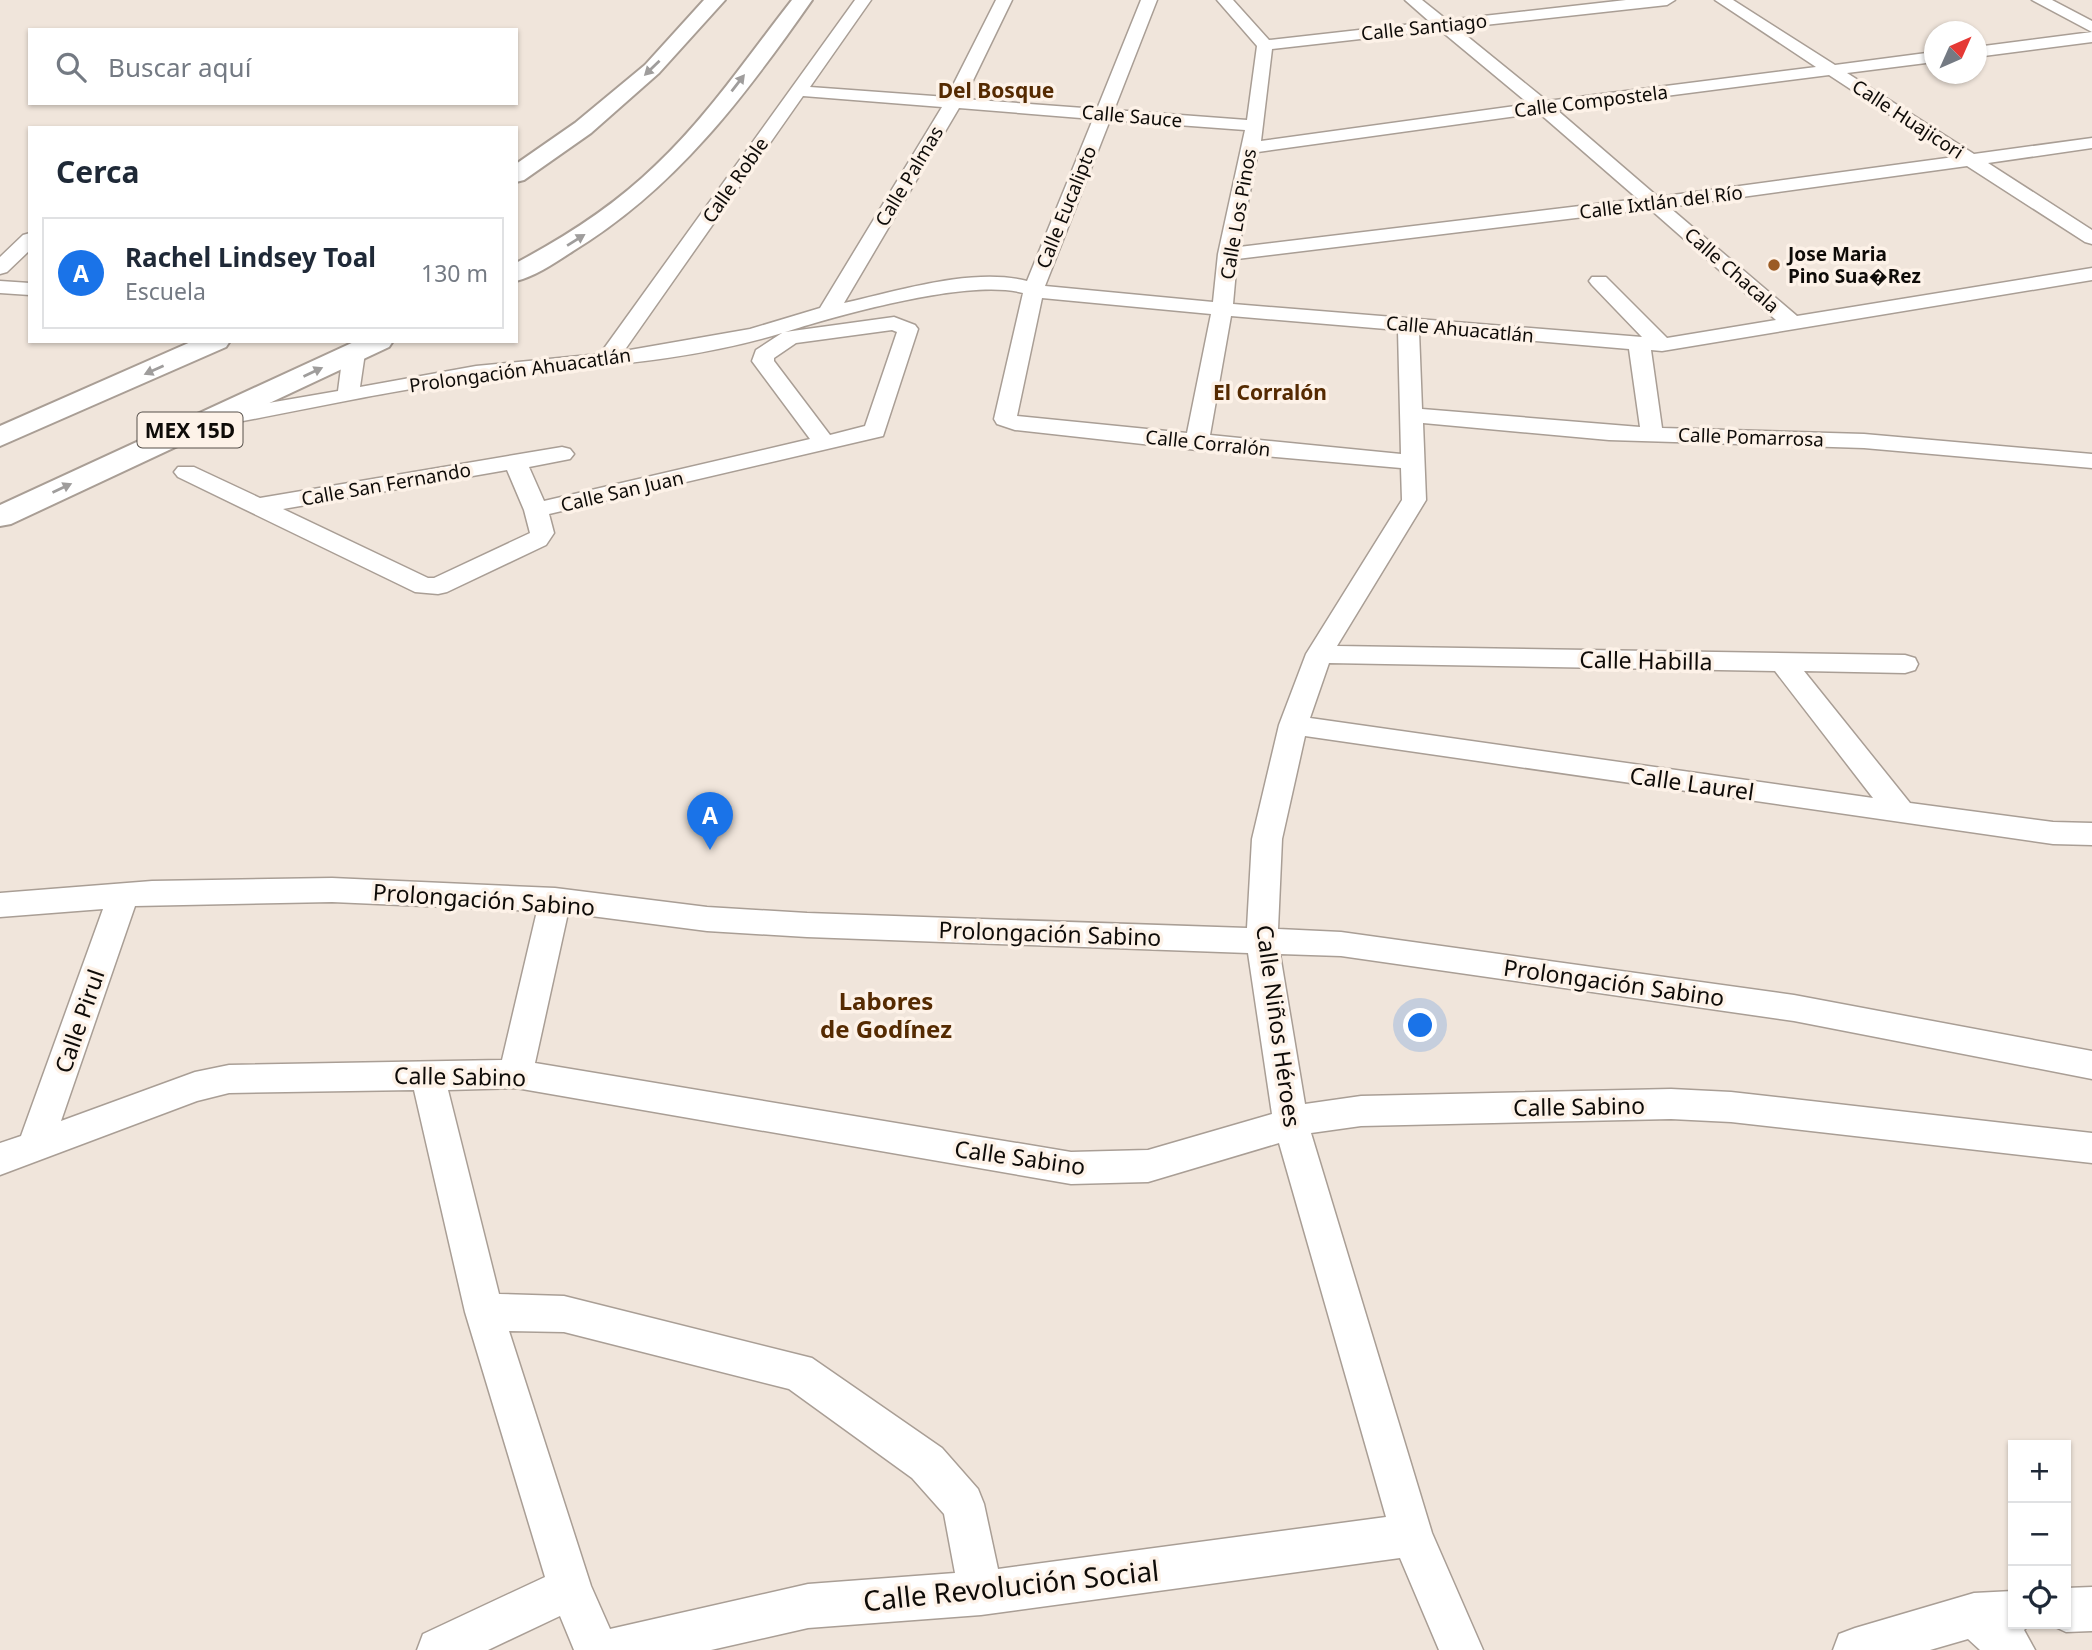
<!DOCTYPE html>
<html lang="es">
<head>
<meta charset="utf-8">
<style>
  :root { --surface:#fff; --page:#f6f6f7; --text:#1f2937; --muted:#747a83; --line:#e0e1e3; --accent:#1a73e8 }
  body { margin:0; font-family:"Noto Sans",sans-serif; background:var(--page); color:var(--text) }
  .controls { position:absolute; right:21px; bottom:21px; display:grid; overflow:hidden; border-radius:0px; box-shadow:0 2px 5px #0004 }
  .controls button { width:63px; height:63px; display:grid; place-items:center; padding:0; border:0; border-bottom:2px solid var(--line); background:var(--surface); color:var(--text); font:35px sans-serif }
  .compass { position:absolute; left:1924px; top:21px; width:63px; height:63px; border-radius:50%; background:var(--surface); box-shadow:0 2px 5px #0004; rotate:45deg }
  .you { position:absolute; left:1421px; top:1026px; width:24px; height:24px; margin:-18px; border:5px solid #fff; border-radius:50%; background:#1a73e8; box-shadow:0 0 0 10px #1a73e833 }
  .badge { display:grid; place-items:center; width:46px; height:46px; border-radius:50%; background:var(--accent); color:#fff; font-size:23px; font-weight:700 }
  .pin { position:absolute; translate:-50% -58px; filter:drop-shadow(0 2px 4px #0008) }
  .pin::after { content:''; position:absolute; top:37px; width:24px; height:21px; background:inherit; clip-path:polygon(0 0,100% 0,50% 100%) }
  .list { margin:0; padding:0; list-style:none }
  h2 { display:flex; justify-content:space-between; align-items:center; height:91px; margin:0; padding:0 28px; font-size:30px }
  h2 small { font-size:23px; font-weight:400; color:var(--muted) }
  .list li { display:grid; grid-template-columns:46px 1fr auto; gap:21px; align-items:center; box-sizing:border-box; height:112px; margin:0 14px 14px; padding:0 14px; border:2px solid var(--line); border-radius:0px }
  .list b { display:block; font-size:26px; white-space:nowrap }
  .list p { margin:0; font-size:23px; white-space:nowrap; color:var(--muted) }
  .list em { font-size:23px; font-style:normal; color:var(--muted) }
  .icon { flex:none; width:38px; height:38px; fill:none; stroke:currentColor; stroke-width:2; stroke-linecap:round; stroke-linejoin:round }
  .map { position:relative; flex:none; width:2092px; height:1650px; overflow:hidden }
  .search { position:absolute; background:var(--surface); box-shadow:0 2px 5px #0004; left:28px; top:28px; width:490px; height:77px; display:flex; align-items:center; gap:18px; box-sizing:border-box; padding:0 24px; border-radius:0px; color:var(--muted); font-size:26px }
  .panel { position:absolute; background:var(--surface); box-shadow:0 2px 5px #0004; left:28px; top:126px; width:490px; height:217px; border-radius:0px }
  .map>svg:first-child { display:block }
</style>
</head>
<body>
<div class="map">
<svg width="2092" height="1650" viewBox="0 0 2092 1650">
  <rect width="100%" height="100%" fill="#f0e5db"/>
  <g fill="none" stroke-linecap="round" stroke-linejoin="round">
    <g stroke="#a99e95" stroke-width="3">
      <path id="minor" d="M855,0H871L810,87L947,97L996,0H1012L964,99L1097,109L1141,0H1157L1114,110L1247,120L1257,46L1217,0H1233L1269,40L1430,22L1405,0H1422L1447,20L1626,0H1675L1667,5L1457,28L1547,101L1816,67L1715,0H1733L1835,65L1934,52V62L1847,73L1974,154L2092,138V148L1988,163L2092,230V244L2085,242L1967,166L1669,207L1797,316L2092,268V280L1662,351L1651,350L1662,428L1864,434L2092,454V468L1864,448L1609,440L1423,423L1426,500L1337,646L1905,655L1915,658L1918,664L1915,670L1905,673L1804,671L1910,803L2053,822L2092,823V845L2053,844L1305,736L1282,839L1278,929L1341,932L1794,995L2092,1051V1079L1794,1021L1341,956L1280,954L1305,1104L1361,1096L1671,1089L1731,1092L2092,1133V1163L1731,1122L1671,1119L1361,1126L1311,1133L1432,1533L1483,1650H1439L1400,1558L981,1615L808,1628L711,1650H574L560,1616L488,1650H417L423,1634L545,1577L465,1312L414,1090L229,1093L197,1101L0,1175V1143L21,1136L103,909L0,917V893L152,881L332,878L555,888L707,907L807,913L1247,928L1252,839L1279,725L1306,654L1402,500L1401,468L1197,450L1015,430L997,424L994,419L1023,293C969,278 840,315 785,332L894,317L915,325L918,329L883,436L549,514L554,533L546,545L447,592L438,594L415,592L178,477L174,472L178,467H194L260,498L562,447L570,449L574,454L570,459L529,467L544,501L810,439L752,361L756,350L782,333C684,363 579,367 478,379C389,390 300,411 211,427L203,425L200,420L203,415L211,413L338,391L343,353L346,348H362L365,353L360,387L476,366L600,354ZM1440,30L1529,104L1261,141L1272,49ZM1829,75L1954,157L1658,197L1557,110ZM803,96L942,107L820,308L750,329L624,351ZM959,108L1093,119L1027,281C973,267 898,291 844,303ZM1539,113L1638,199L1239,247L1258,152ZM1110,120L1245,130L1218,254L1213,302L1045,286ZM1650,209L1776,320L1667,338L1606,277H1592L1589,281L1592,285L1642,337L1233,304L1237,259ZM1042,298L1211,314L1187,433L1017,416ZM1231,316L1398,330L1401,454L1210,435ZM892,330L897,332L865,426L830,435L774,361V358L796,343ZM1419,331L1629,349L1640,427L1422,409ZM507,470L524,510L530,533L434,578H428L283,509ZM1329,663L1775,671L1873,798L1310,718ZM332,902L537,911L502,1060L229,1065L195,1072L61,1121L135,906ZM568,913L707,931L807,937L1248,953L1272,1114L1148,1150L1071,1152L535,1063ZM516,1088L1071,1184L1148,1182L1279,1143L1386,1517L998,1569L984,1504L978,1489L942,1448L812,1358L564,1296L499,1294L448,1090ZM509,1331L564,1332L789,1389L912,1478L944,1514L955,1573L808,1584L610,1629L591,1586Z
        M2032,0H2052L2092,21V32Z
        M2092,32V42L1976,57V47Z
        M30,233V250L7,272L0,274V257L23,235Z
        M0,281L30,283V295L0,293Z
        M2092,1587V1631L2066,1632L2051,1625L2066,1624V1588Z
        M2013,1591V1624H2030L2024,1630L2035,1650H1980L1968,1639L1930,1650H1833L1839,1634L1855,1628L1974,1593Z"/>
    </g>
    <g stroke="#a99e95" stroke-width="4">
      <path id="trunk" d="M704,0H725L659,73L591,133L524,180L516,182V164L575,123L645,65Z
        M792,0H812C745,96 675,189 573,251C556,262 536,276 516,281V263C567,236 615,205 656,165C708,116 748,56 792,0Z
        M193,341H230L226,347L0,446V426Z
        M356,341H393L389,347L11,524L0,526V505Z"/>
    </g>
    <use href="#minor" fill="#fff" fill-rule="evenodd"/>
    <use href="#trunk" fill="#fff" fill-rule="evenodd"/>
  </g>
  <defs><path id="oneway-solid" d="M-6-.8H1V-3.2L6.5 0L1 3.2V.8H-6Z" transform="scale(1.75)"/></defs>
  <g fill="#9f9d9c">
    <use href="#oneway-solid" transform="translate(652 68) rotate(136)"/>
    <use href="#oneway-solid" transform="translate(738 83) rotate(-52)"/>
    <use href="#oneway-solid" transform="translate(576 240) rotate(-32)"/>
    <use href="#oneway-solid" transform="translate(154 370) rotate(156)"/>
    <use href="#oneway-solid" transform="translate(313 372) rotate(-25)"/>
    <use href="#oneway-solid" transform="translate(62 488) rotate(-25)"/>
  </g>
  <circle fill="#9b5b24" stroke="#fdf2e8" stroke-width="2.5" cx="1774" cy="265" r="7"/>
  <g text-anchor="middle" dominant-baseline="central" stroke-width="7" stroke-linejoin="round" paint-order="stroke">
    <g font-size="19" fill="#0e0b08" stroke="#fdf2e8">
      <text transform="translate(1424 27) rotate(-6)">Calle Santiago</text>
      <text transform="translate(1591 101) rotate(-7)">Calle Compostela</text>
      <text transform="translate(1132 116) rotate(5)">Calle Sauce</text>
      <text transform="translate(1908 119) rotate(33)">Calle Huajicori</text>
      <text transform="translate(909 176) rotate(-59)">Calle Palmas</text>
      <text transform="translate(735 180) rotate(-55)">Calle Roble</text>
      <text transform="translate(1661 202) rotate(-7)">Calle Ixtlán del Río</text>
      <text transform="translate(1066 207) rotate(-68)">Calle Eucalipto</text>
      <text transform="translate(1238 214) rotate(-80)">Calle Los Pinos</text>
      <text transform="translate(1732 270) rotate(41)">Calle Chacala</text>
      <text transform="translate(1460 329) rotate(5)">Calle Ahuacatlán</text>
      <text transform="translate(520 370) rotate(-8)">Prolongación Ahuacatlán</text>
      <text transform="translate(1751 437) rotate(2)">Calle Pomarrosa</text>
      <text transform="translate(1208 443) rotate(6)">Calle Corralón</text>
      <text transform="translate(386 484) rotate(-10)">Calle San Fernando</text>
      <text transform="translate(622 491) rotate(-13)">Calle San Juan</text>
    </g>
    <g font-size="19" font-weight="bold" fill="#0e0b08" stroke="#fdf2e8" text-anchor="start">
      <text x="1788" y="254">Jose Maria<tspan x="1788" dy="22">Pino Sua�Rez</tspan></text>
    </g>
    <g font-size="21" font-weight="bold" fill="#552a01" stroke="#fdf2e8">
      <text x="996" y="90">Del Bosque</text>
      <text x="1270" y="392">El Corralón</text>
    </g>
    <rect fill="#fdf2e8" stroke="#56504b" stroke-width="2" x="137.5" y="412.5" width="105" height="35" rx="5"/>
    <g font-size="21" font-weight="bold" fill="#0e0b08">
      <text x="190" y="430">MEX 15D</text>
    </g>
    <g font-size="23" fill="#0e0b08" stroke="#fdf2e8">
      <text transform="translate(1646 660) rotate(1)">Calle Habilla</text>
      <text transform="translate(1692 783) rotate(8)">Calle Laurel</text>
      <text transform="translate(484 899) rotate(4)">Prolongación Sabino</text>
      <text transform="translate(1050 933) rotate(2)">Prolongación Sabino</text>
      <text transform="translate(1614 982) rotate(8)">Prolongación Sabino</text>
      <text transform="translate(79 1021) rotate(-71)">Calle Pirul</text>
      <text transform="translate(1279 1026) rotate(82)">Calle Niños Héroes</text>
      <text transform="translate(460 1076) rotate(1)">Calle Sabino</text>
      <text transform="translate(1579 1106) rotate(-1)">Calle Sabino</text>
      <text transform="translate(1020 1157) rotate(8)">Calle Sabino</text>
    </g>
    <g font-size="24" font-weight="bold" fill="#552a01" stroke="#fdf2e8">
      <text x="886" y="1000">Labores<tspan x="886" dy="28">de Godínez</tspan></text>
    </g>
    <g font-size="28" fill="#0e0b08" stroke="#fdf2e8">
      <text transform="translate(1011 1585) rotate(-6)">Calle Revolución Social</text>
    </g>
  </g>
</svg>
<div class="controls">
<button>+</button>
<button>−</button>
<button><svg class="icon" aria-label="locate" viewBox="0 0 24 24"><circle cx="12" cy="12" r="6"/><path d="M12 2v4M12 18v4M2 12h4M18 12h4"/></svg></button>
</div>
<svg class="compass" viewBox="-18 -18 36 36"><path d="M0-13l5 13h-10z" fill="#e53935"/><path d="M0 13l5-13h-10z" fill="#747a83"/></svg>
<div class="you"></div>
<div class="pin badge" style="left:710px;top:850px">A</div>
<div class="search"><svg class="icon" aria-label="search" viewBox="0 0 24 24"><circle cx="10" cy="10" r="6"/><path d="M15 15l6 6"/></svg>Buscar aquí</div>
<section class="panel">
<h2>Cerca<small></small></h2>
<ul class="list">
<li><span class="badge">A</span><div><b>Rachel Lindsey Toal</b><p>Escuela</p></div><em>130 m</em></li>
</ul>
</section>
</div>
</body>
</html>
